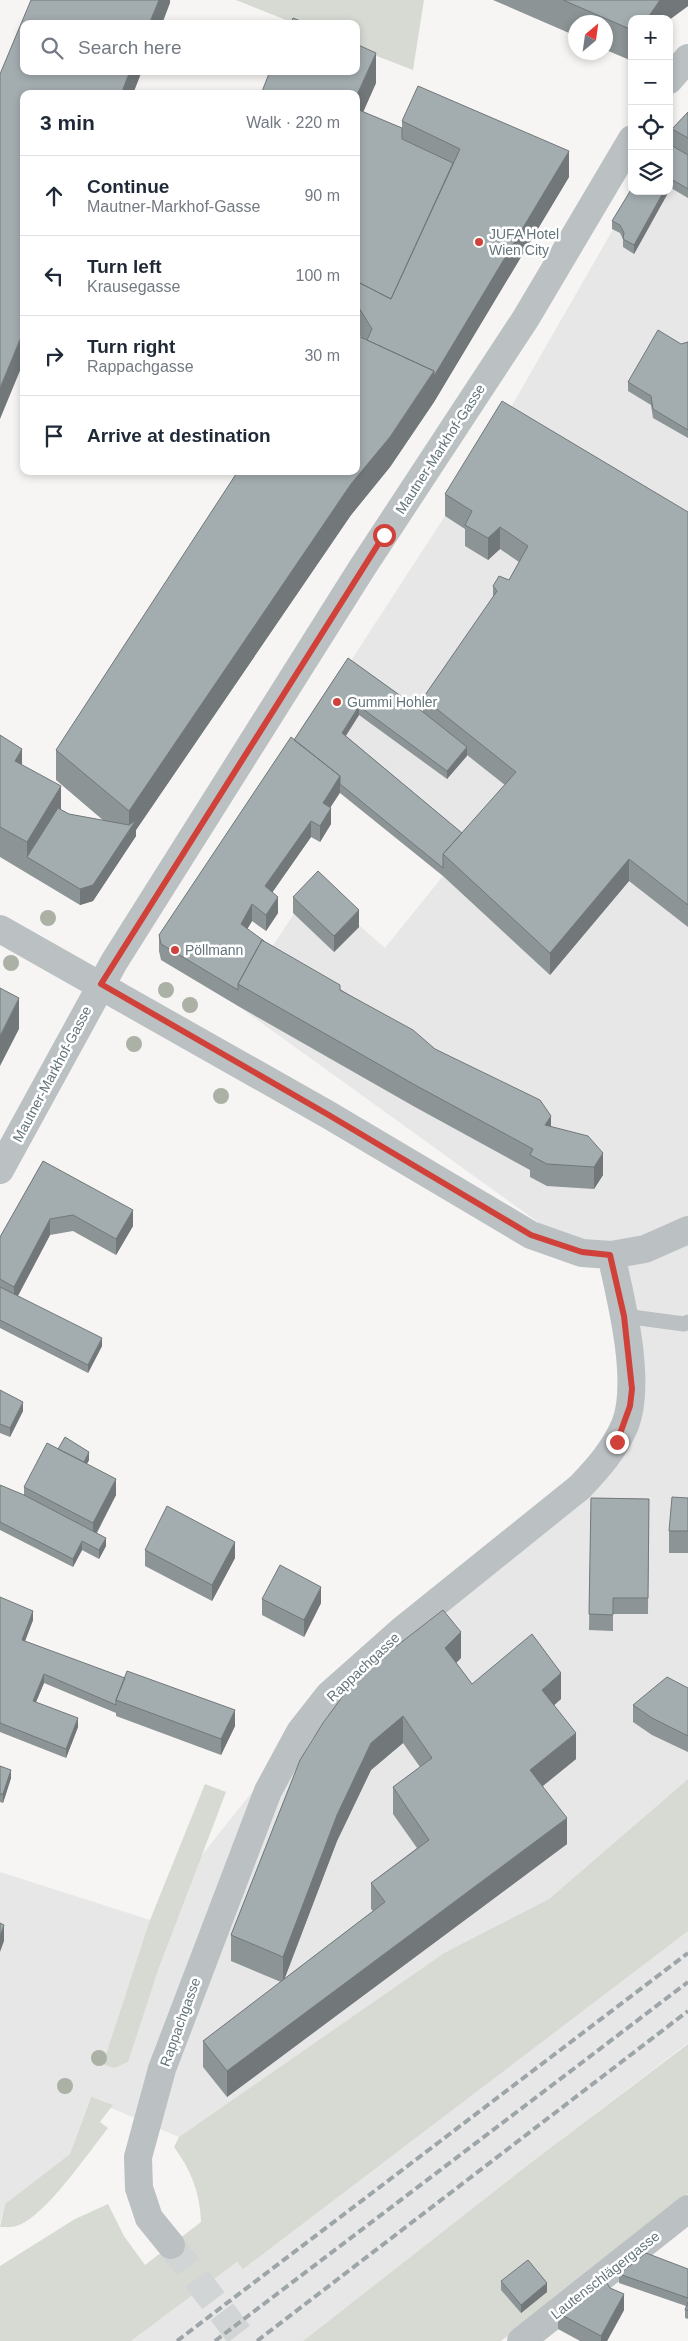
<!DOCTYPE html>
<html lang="en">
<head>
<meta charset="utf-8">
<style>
  :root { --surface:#fff; --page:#f2f2f3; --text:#1f2937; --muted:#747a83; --line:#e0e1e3 }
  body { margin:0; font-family:Helvetica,sans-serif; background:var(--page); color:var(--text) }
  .controls { position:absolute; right:15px; top:15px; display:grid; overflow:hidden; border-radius:10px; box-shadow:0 2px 8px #0003 }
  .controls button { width:45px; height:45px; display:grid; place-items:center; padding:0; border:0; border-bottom:1px solid var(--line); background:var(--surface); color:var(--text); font:25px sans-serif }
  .compass { position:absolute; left:568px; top:15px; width:45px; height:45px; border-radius:50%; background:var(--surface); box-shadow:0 2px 8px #0003; rotate:29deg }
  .stop { position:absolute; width:15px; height:15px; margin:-11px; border:4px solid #d04139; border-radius:50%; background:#fff }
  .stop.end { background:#d04139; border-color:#fff; box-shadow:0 1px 5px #0008 }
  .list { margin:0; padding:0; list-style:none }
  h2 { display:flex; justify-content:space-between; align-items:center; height:65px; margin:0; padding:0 20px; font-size:21px }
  h2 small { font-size:16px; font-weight:400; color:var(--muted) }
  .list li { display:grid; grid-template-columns:32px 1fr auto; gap:15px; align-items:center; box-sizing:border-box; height:80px; padding:0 20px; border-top:1px solid var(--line) }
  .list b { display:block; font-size:19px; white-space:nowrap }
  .list p { margin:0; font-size:16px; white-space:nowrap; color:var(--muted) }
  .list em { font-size:16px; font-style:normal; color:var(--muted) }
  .icon { flex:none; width:28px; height:28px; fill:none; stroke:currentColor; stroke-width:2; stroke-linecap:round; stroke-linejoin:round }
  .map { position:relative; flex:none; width:688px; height:2341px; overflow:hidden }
  .search { position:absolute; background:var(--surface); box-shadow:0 2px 8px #0003; left:20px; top:20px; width:340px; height:55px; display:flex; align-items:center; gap:12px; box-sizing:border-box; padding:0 18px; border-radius:10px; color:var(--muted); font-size:19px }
  .panel { position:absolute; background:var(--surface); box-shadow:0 2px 8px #0003; left:20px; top:90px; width:340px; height:385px; border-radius:10px }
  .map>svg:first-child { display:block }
</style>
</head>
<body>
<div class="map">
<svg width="688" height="2341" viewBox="0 0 688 2341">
  <rect width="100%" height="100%" fill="#f6f5f3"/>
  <path fill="#e6e7e6" d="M688,112V1779L549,1899L444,1953L179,2137L90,2099L70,2154L5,2204L0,2223V1872L150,1920L300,1732L552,1509L625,1424L617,1279L238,1006L262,962L313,885L385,948L443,876L367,812L291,753L445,516L502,423L635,191H669V137Z
    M688,1922V2043L533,2161L303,2341H131L237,2262L243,2269Z"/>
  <path fill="#d7dad3" d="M236,0H424L413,70L356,48V24H296Z
    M688,1779V1931L243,2269L237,2262L131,2341H0V2266L75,2219L108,2204L124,2236L145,2265L201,2222C200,2193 191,2170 174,2147L179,2137L444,1953L549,1899Z
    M205,1784L226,1792L158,1970L128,2062L114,2068L103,2064L150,1920Z
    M688,2044V2194L501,2341H303L533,2161Z
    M91,2097L113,2105L100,2122L108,2128C89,2152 46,2215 19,2225C13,2228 7,2227 0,2227L5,2204L70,2154Z"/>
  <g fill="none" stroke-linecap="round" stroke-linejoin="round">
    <path stroke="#d2d5d5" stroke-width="28" stroke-dasharray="28 14" stroke-linecap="butt" d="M171,2245L244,2341"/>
    <path stroke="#bbc0c2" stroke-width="15" d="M624,1316L684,1324L688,1322"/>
    <path stroke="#bbc0c2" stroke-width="28" d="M669,80L688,58
      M0,929L327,1114L531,1235L582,1253L611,1255L645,1249L688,1230
      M0,1170L114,962L362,568L526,318L632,139
      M171,2245L149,2218L139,2188L138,2157L162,2069L268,1791L300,1732L329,1695L401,1631L580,1487C598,1468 614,1450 625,1425C642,1382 621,1299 611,1255
      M521,2341L688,2209"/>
    <path stroke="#9da5a8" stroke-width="4" stroke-dasharray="8 4" stroke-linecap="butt" d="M177,2341L688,1953
      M215,2341L688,1982
      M257,2341L688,2011"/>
  </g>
  <g fill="#abb1a5">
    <circle cx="48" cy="918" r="8"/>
    <circle cx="11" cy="963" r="8"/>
    <circle cx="166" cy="990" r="8"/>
    <circle cx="190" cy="1005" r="8"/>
    <circle cx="134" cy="1044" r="8"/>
    <circle cx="221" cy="1096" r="8"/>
    <circle cx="99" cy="2058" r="8"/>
    <circle cx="65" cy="2086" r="8"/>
  </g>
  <path fill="#8c9496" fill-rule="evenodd" d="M493,0H688V6L669,20V19H632V61L606,50V22H576V36Z
    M376,83L363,112L402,128V121L569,177L434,402L390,467L351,515L136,830V836L93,901L80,905L0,857V735L22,766L61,810L69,814L104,821L56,780V750L356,471L361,337L356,329V94Z
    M688,112V198L671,188L669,190V144L672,146V129Z
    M632,191H669L634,254L623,247V239L620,233L612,229V221Z
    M688,342V438L653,418L651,405L628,391V382L681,344Z
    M445,494L688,512V927L629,881L550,975L443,876L340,793L330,808L331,824L320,842L311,837L272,892L278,913L266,931L252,921L247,929L264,941L435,1049L551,1127L603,1175L594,1189L547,1186L530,1177V1170L415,1107L238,1006L161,960L159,951V935L294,740L348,658L423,712V698L493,598V586L509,580L519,562L500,549L488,560L465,546V529L445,516ZM359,715L447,779L467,755L505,785L462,833L346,736Z
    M293,897L359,927L334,952L293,913Z
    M43,1161L133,1226L116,1255L73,1231L50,1235L18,1296L102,1346L88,1373L0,1328V1237Z
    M0,1390L23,1411L10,1437L0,1433Z
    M58,1449L89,1460L87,1464L116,1495L97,1533L106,1546L99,1559L82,1550L73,1567L0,1530V1485L24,1495V1487Z
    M591,1498L649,1499L648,1614H613V1631L589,1630Z
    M688,1498V1553H669V1531Z
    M145,1550L235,1558L212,1601L145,1566Z
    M0,1597L33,1620L25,1641L235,1726L221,1755L116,1716V1713L44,1683L36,1702L78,1727L66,1758L0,1732Z
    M262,1599L321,1603L304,1637L262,1615Z
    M461,1658L456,1663L472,1684L561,1699L554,1705L576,1759L543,1786L567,1844L227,2097L203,2067V2041L281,1982L231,1961V1935L300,1760ZM403,1743L420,1767L393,1787V1814L417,1848L371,1883V1909L373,1911L284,1979L337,1841L371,1770Z
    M688,1688V1752L652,1735L633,1722V1705Z
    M0,1766L11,1778L3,1803L0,1802Z
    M688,2269V2319L685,2318V2310L686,2306L619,2283V2274Z
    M501,2281L547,2292L521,2313L501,2290Z
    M624,2310L607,2341H580L558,2329V2313Z"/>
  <path fill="#72787a" d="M159,0H170V3L162,24H149Z
    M660,0H688V6L669,20V19H647Z
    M376,53V83L356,128V97Z
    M130,71H142L133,94H121Z
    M569,151V177L434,402L390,467L351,515L136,830V836L93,901L80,905V889L129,832V811Z
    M671,179V188L669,190V181Z
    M664,191H669L634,254V245Z
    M24,330V361L0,419V388Z
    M500,527V549L488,560V538Z
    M359,706V715L342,741V733Z
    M467,747V756L447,779V771Z
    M22,749V780L15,761Z
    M340,776V792L323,819V803Z
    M61,786V817L27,857V873V842Z
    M331,808V824L320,842V826Z
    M311,821V837L265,903V886Z
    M629,859V881L550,975V953Z
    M278,897V913L266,931V915Z
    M252,904V921L241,940V924Z
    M359,910V927L334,952V936Z
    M19,998V1029L0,1066V1036Z
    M551,1116V1138L545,1125Z
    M603,1153V1175L594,1189V1167Z
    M133,1210V1226L116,1255V1239Z
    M50,1219V1235L14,1303V1287Z
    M102,1338V1346L88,1373V1365Z
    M23,1402V1411L10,1437V1428Z
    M89,1452V1460L80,1476V1468Z
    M116,1479V1495L93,1539V1523Z
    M106,1538V1546L99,1559V1550Z
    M82,1541V1550L73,1567V1559Z
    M235,1542V1558L212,1601V1585Z
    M321,1587V1603L304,1637V1620Z
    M33,1611V1620L22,1649V1640Z
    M461,1632V1658L445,1674V1648Z
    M561,1673V1699L542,1716V1690Z
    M44,1674V1683L33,1709V1701Z
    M235,1710V1726L221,1755V1739Z
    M403,1716V1743L371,1770L337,1841L283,1983V1957L337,1815L371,1743Z
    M78,1718V1727L66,1758V1749Z
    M576,1733V1759L530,1796V1770Z
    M11,1770V1778L3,1803V1794Z
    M567,1818V1844L227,2097V2071Z
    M4,1925V1941L0,1952V1936Z
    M547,2283V2292L521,2313V2305Z
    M624,2294V2310L607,2341H601V2336Z"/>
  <path fill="#a3acaf" stroke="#72787a" d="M31,0H159L149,24H24V71H130L121,94H24V330L0,388V74Z
    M563,0H660L647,19H632V30Z
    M293,18L308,24H291Z
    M356,44L376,53L356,97V94H261L270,71H356Z
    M418,86L569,151L434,376V371L367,340L372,329L356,303V281L391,299L460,149L402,121Z
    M359,110L402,128V139L453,163L391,299L356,281V117Z
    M688,112V138L672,129Z
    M669,144L688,155V189L671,179L669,181Z
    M632,188V191H664L634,245L623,239L624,233L620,225L612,221Z
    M658,330L681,344L688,342V430L653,409L651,396L628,382Z
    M356,335L434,371L390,437L351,484L129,811L56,750L238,471H356Z
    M502,401L688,512V905L629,859L550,953L443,854L516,772L423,698L497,591L493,586L499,576L509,580L528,546L500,527L488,538L465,525L472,511L445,494Z
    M348,658L423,712L467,747L447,771L359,706L342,733L462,833L443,854V868L340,784V776L294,740Z
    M0,735L22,749L15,761L61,786L27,842L0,827Z
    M291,737L340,776L323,803L331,808L320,826L311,821L265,886L278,897L266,915L252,904L241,924L264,941L262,940L238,984V990L161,944L159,935Z
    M58,808L69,814L129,825L136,820L93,885L80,889L27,857Z
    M318,871L359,910L334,936L293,897Z
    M262,940L340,985V990L413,1030L435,1049L540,1100L551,1116L545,1125L588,1136L603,1153L594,1167L547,1164L530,1155L533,1149L415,1085L238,984Z
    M0,988L19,998L0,1036Z
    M43,1161L133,1210L116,1239L73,1215L50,1219L14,1287L0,1279V1237Z
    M0,1287L102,1338L88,1365L0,1320Z
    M0,1390L23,1402L10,1428L0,1424Z
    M65,1437L89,1452L84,1462L58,1449Z
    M47,1443L116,1479L93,1523L24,1487Z
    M0,1485L24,1495L106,1538L99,1550L82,1541L73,1559L0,1522Z
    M672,1497L688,1498V1531H669Z
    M591,1498L649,1499L648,1598H613V1615L589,1614Z
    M167,1506L235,1542L212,1585L145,1550Z
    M280,1565L321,1587L304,1620L262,1599Z
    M0,1597L33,1611L22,1640L125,1678L116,1700V1705L44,1674L33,1701L78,1718L66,1749L0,1723Z
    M443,1610L461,1632L445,1648L472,1684L532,1634L561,1673L542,1690L576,1733L530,1770L567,1818L227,2071L203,2041L385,1902L371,1883L429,1840L393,1787L432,1758L403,1716L371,1743L337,1815L283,1957L231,1935L300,1760L323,1723L348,1689L372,1665Z
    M127,1671L235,1710L221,1739L116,1700Z
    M667,1677L688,1688V1736L652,1718L633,1705Z
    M0,1766L11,1770L3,1794H0Z
    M0,1923L4,1925L0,1936Z
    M646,2253L688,2269V2298L619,2274Z
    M528,2260L547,2283L521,2305L501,2281Z
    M604,2278L610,2288L624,2294L601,2336L558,2313Z
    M688,2302V2310H685Z"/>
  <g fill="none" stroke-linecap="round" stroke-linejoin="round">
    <path stroke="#d04139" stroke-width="6" d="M384,535L101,984L327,1114L531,1235L582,1252L610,1255L624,1316L632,1389L630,1406L617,1442"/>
  </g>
  <g fill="#d04139" stroke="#fff" stroke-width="2">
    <circle cx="479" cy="242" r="5"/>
    <circle cx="337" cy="702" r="5"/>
    <circle cx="175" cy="950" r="5"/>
  </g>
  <g text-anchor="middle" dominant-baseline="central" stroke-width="5" stroke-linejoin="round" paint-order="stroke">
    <g font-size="14" fill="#64757b" stroke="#fff" text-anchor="start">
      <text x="489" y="234">JUFA Hotel<tspan x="489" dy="16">Wien City</tspan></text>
      <text x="347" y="702">Gummi Hohler</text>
      <text x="185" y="950">Pöllmann</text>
    </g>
    <g font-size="14" fill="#64757b" stroke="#fff">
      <text transform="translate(440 449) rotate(-57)">Mautner-Markhof-Gasse</text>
      <text transform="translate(52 1074) rotate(-62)">Mautner-Markhof-Gasse</text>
      <text transform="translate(363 1667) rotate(-43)">Rappachgasse</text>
      <text transform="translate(180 2022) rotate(-70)">Rappachgasse</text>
      <text transform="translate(605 2275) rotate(-38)">Lautenschlägergasse</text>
    </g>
  </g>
</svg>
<div class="controls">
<button>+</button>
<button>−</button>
<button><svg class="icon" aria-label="locate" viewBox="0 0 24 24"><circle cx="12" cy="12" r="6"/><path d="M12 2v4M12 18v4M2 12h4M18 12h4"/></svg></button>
<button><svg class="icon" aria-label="layers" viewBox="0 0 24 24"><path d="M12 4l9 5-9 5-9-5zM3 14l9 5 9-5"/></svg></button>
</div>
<svg class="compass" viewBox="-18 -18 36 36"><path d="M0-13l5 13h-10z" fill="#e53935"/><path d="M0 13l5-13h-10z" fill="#747a83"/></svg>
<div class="stop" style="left:384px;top:535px"></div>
<div class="stop end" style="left:617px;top:1442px"></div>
<div class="search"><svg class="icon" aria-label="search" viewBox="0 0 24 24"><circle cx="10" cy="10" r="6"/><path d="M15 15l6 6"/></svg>Search here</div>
<section class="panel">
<h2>3 min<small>Walk · 220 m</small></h2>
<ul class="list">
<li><svg class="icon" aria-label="ahead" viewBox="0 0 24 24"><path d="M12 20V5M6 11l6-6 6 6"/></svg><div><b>Continue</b><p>Mautner-Markhof-Gasse</p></div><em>90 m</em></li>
<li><svg class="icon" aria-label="left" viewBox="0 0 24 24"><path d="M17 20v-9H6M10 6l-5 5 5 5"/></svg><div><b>Turn left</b><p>Krausegasse</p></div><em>100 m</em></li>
<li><svg class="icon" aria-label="right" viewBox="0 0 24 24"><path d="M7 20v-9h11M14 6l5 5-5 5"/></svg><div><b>Turn right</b><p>Rappachgasse</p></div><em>30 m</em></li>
<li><svg class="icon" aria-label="arrive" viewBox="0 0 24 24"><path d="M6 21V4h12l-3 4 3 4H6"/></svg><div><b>Arrive at destination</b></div></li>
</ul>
</section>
</div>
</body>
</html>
